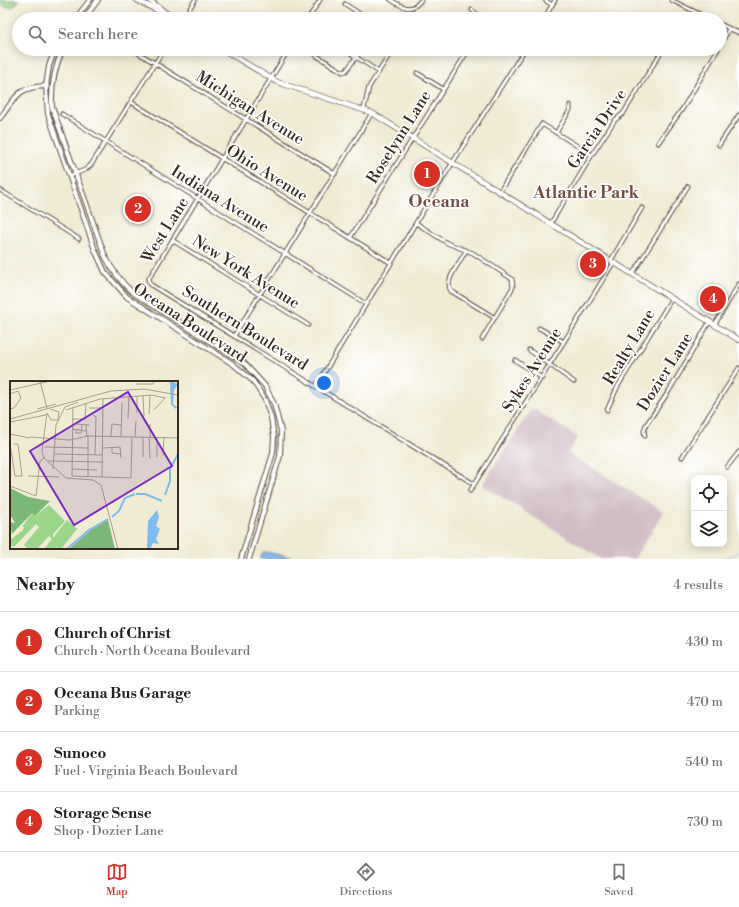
<!DOCTYPE html>
<html lang="en">
<head>
<meta charset="utf-8">
<style>
  :root { --surface:#fff; --page:#f2f2f2; --text:#222; --muted:#767676; --line:#e0e0e0; --accent:#d93025 }
  body { margin:0; font-family:"Libre Bodoni",serif; background:var(--page); color:var(--text) }
  .controls { position:absolute; right:12px; bottom:12px; display:grid; overflow:hidden; border-radius:8px; box-shadow:0 2px 10px #0003 }
  .controls button { width:36px; height:36px; display:grid; place-items:center; padding:0; border:0; border-bottom:1px solid var(--line); background:var(--surface); color:var(--text); font:20px sans-serif }
  .you { position:absolute; left:324px; top:383px; width:14px; height:14px; margin:-10px; border:3px solid #fff; border-radius:50%; background:#1a73e8; box-shadow:0 0 0 6px #1a73e833 }
  .badge { display:grid; place-items:center; width:26px; height:26px; border-radius:50%; background:var(--accent); color:#fff; font-size:13px; font-weight:700 }
  .pin { position:absolute; translate:-50% -50%; border:2px solid #fff; box-shadow:0 1px 4px #0006 }
  .list { margin:0; padding:0; list-style:none }
  h2 { display:flex; justify-content:space-between; align-items:center; height:52px; margin:0; padding:0 16px; font-size:17px }
  h2 small { font-size:13px; font-weight:400; color:var(--muted) }
  .list li { display:grid; grid-template-columns:26px 1fr auto; gap:12px; align-items:center; box-sizing:border-box; height:60px; padding:0 16px; border-top:1px solid var(--line) }
  .list b { display:block; font-size:15px; white-space:nowrap }
  .list p { margin:0; font-size:13px; white-space:nowrap; color:var(--muted) }
  .list em { font-size:13px; font-style:normal; color:var(--muted) }
  .icon { flex:none; width:22px; height:22px; fill:none; stroke:currentColor; stroke-width:2; stroke-linecap:round; stroke-linejoin:round }
  .map { position:relative; flex:none; width:739px; height:559px; overflow:hidden }
  .search { position:absolute; background:var(--surface); box-shadow:0 2px 10px #0003; left:12px; right:12px; top:12px; height:44px; display:flex; align-items:center; gap:10px; box-sizing:border-box; padding:0 14px; border-radius:22px; color:var(--muted); font-size:15px }
  .sheet { height:292px; background:var(--surface) }
  nav { display:flex; justify-content:space-around; align-items:center; box-sizing:border-box; height:56px; border-top:1px solid var(--line); background:var(--surface); font-size:11px; color:var(--muted) }
  nav a { display:grid; justify-items:center; gap:2px }
  nav .on { color:var(--accent) }
  .map>svg:first-child { display:block }
</style>
</head>
<body>
<div class="map">
<svg width="739" height="559" viewBox="0 0 739 559">
  <rect width="100%" height="100%" fill="#fff"/>
  <filter id="ink" filterUnits="userSpaceOnUse"><feTurbulence type="fractalNoise" baseFrequency=".025" numOctaves="2"/><feDisplacementMap in="SourceGraphic" scale="8" xChannelSelector="R" yChannelSelector="G"/><feConvolveMatrix kernelMatrix="1 2 1 2 8 2 1 2 1" color-interpolation-filters="sRGB"/></filter>
  <filter id="wash" filterUnits="userSpaceOnUse"><feTurbulence type="fractalNoise" baseFrequency=".012" numOctaves="4" result="noise"/><feDisplacementMap in="SourceGraphic" scale="16" xChannelSelector="R" yChannelSelector="G"/><feGaussianBlur stdDeviation="0.9" result="paint"/><feColorMatrix in="noise" values="0 0 0 0 0 0 0 0 0 0 0 0 0 0 0 0 0 1.4 0 .05"/><feComposite in="paint" operator="in"/></filter>
  <g filter="url(#wash)">
    <rect width="100%" height="100%" fill="#f0ebd3"/>
    <path fill="#d2bdc6" d="M532,408L578,437L568,453L664,512L634,559H601L482,485Z"/>
    <path fill="#9ad78c" stroke="#6a8055" d="M0,0H19L13,7H6L0,3Z"/>
    <path fill="#7ebbf1" stroke="#5c7288" d="M266,552L299,559H260L263,553Z"/>
    <g fill="none" stroke-linecap="round" stroke-linejoin="round">
      <path stroke="#7ebbf1" stroke-width="1" d="M725,559L739,552"/>
    </g>
  </g>
  <g filter="url(#ink)">
    <g fill="none" stroke-linecap="round" stroke-linejoin="round">
      <g stroke="#564739" stroke-width="5">
        <path id="street" d="M391,0C402,7 412,13 421,0
          M545,0L552,5
          M671,0L710,19
          M345,4L368,19
          M472,10L482,19
          M310,15L316,19
          M183,19L195,0
          M308,19L320,0
          M544,19L555,0
          M720,24L739,33
          M720,45L729,29
          M132,49L335,174
          M289,49L148,280L151,285L474,484
          M315,49L314,53L317,56L343,72L346,71L362,49
          M347,49L353,55L379,72
          M416,49L418,50
          M417,73L443,89
          M131,102L391,263
          M364,109L369,87L393,49
          M62,114L366,304
          M556,133L570,110V105
          M658,143L683,108L718,49
          M719,145L739,115
          M69,176L85,170L91,165L164,49
          M0,190L79,239
          M500,191L542,124L592,155
          M416,223L447,243L473,253L512,279L513,287L482,339
          M551,223L592,155L615,120L623,114L663,49
          M350,238L469,49
          M172,240L308,325
          M466,250C462,261 443,280 451,291L495,318
          M611,260L642,208
          M633,273L688,186
          M715,324L739,284
          M539,328L564,342
          M234,336L372,113
          M529,350L574,382
          M515,360L542,378
          M316,386L453,162L525,49
          M607,410L618,386L672,298
          M645,436L644,431L646,425L669,391L710,321
          M682,457L739,368
          M727,467L739,452
          M470,491L614,262"/>
      </g>
      <g stroke="#564739" stroke-width="6">
        <path id="secondary" d="M75,19L90,0
          M84,19L98,0
          M55,49L49,66L46,86L48,114L95,250L105,272L127,297L233,364L253,381L265,400L271,418L274,437L273,453L241,559
          M63,49C54,68 51,86 52,107L105,256C112,270 120,281 132,292L244,363L265,386L274,404L281,431L280,456L249,559
          M0,118C17,96 17,87 47,86"/>
      </g>
      <g stroke="#564739" stroke-width="6">
        <path id="primary" d="M137,0L170,17
          M149,0L174,19
          M222,49L277,82L372,113L739,340"/>
      </g>
      <use href="#street" stroke="#fff" stroke-width="3"/>
      <use href="#secondary" stroke="#fff" stroke-width="4"/>
      <use href="#primary" stroke="#fff" stroke-width="4.5"/>
    </g>
  </g>
  <g text-anchor="middle" dominant-baseline="central" stroke-width="3.5" stroke-linejoin="round" paint-order="stroke">
    <g font-size="16" fill="#3b2a1e" stroke="#fff">
      <text transform="translate(250 108) rotate(32)">Michigan Avenue</text>
      <text transform="translate(597 129) rotate(-56)">Garcia Drive</text>
      <text transform="translate(399 137) rotate(-58)">Roselynn Lane</text>
      <text transform="translate(267 173) rotate(32)">Ohio Avenue</text>
      <text transform="translate(220 199) rotate(32)">Indiana Avenue</text>
      <text transform="translate(165 230) rotate(-58)">West Lane</text>
      <text transform="translate(246 272) rotate(32)">New York Avenue</text>
      <text transform="translate(190 323) rotate(33)">Oceana Boulevard</text>
      <text transform="translate(245 328) rotate(32)">Southern Boulevard</text>
      <text transform="translate(629 347) rotate(-59)">Realty Lane</text>
      <text transform="translate(532 370) rotate(-58)">Sykes Avenue</text>
      <text transform="translate(665 372) rotate(-58)">Dozier Lane</text>
    </g>
    <g font-size="17" font-weight="bold" fill="#744e43" stroke="#fff">
      <text x="586" y="193">Atlantic Park</text>
      <text x="439" y="202">Oceana</text>
    </g>
  </g>
  <g transform="translate(10 381)">
    <rect width="168" height="168" fill="#f0ebd3"/>
    <path d="M39,124L55,140L43,153V157L57,139L67,148L51,168H47V165L46,168H34L42,158L39,155L27,168H18L14,164L29,146L26,143L4,166L0,163V159L13,149L14,146H12L22,132L25,135Z" fill="#9ad78c"/>
    <path d="M0,107L18,116L40,120L25,135L22,132L2,153L0,141L5,142L1,135L0,138ZM98,139L105,168H59L82,148Z" fill="#7bb878"/>
    <path d="M160,0L168,3L164,9L163,23L168,27H165L167,30L161,23ZM147,129L149,136L146,145L150,148L146,158L149,163L143,162L140,168H137L138,140Z" fill="#7ebbf1"/>
    <path fill="none" stroke="#7ebbf1" stroke-width="2" d="M126,113H135L152,120M155,114L160,100V88L168,73M102,136L109,130L115,117L125,113M57,168L79,149L98,138"/>
    <path fill="none" stroke="#a89e8b" stroke-width="1" d="M30,0L37,27M126,3H143L144,0M0,9L40,0M0,13L8,10L11,17L4,27L0,28M133,15L134,35M63,26L62,95L121,97M79,27H93M27,28L46,23M56,29L90,18L142,14L155,17L144,29M37,32L32,70L34,77L56,97L83,99L91,104L108,168M37,32L41,39H48L49,31L40,28M127,32V15M139,33L140,14M83,34L86,36L85,74M118,37L119,16M0,38L101,10L134,8L168,14M62,38H75L76,22M0,41L36,34M66,43L79,44M140,43V56M46,44L55,26L68,21M76,44L77,56M62,48L76,50M66,48V52H71L72,43M0,53L20,57M101,55L102,43L111,44M20,56L60,59L78,55L168,57M111,56L112,22M125,56L126,40M133,56V76M139,56L140,77M0,63L5,95H12L8,63H4M35,66L78,67M102,66V72L111,73M93,67L110,66L111,77M45,73L93,74M153,74L154,56M147,76V56M38,80L93,81M43,88L46,44M62,88L87,89M18,95L49,96M78,96V55M92,96L93,18M121,97L122,56M0,105L26,115L30,80L34,77"/>
    <path fill="#7b2cbf" fill-opacity="0.15" stroke="#7b2cbf" stroke-width="2" d="M118,11L162,85L64,144L20,70Z"/>
    <rect width="168" height="168" fill="none" stroke="#3b2a1e" stroke-width="2"/>
  </g>
</svg>
<div class="controls">
<button><svg class="icon" aria-label="locate" viewBox="0 0 24 24"><circle cx="12" cy="12" r="6"/><path d="M12 2v4M12 18v4M2 12h4M18 12h4"/></svg></button>
<button><svg class="icon" aria-label="layers" viewBox="0 0 24 24"><path d="M12 4l9 5-9 5-9-5zM3 14l9 5 9-5"/></svg></button>
</div>
<div class="you"></div>
<div class="pin badge" style="left:427px;top:174px">1</div>
<div class="pin badge" style="left:138px;top:209px">2</div>
<div class="pin badge" style="left:593px;top:264px">3</div>
<div class="pin badge" style="left:713px;top:299px">4</div>
<div class="search"><svg class="icon" aria-label="search" viewBox="0 0 24 24"><circle cx="10" cy="10" r="6"/><path d="M15 15l6 6"/></svg>Search here</div>
</div>
<section class="sheet">
<h2>Nearby<small>4 results</small></h2>
<ul class="list">
<li><span class="badge">1</span><div><b>Church of Christ</b><p>Church · North Oceana Boulevard</p></div><em>430 m</em></li>
<li><span class="badge">2</span><div><b>Oceana Bus Garage</b><p>Parking</p></div><em>470 m</em></li>
<li><span class="badge">3</span><div><b>Sunoco</b><p>Fuel · Virginia Beach Boulevard</p></div><em>540 m</em></li>
<li><span class="badge">4</span><div><b>Storage Sense</b><p>Shop · Dozier Lane</p></div><em>730 m</em></li>
</ul>
</section>
<nav>
<a class="on"><svg class="icon" aria-label="map" viewBox="0 0 24 24"><path d="M3 6l6-2 6 2 6-2v14l-6 2-6-2-6 2zM9 4v14M15 6v14"/></svg>Map</a>
<a><svg class="icon" aria-label="directions" viewBox="0 0 24 24"><path d="M12 3l9 9-9 9-9-9zM9 14v-3h6M13 9l2 2-2 2"/></svg>Directions</a>
<a><svg class="icon" aria-label="saved" viewBox="0 0 24 24"><path d="M7 4h10v16l-5-4-5 4z"/></svg>Saved</a>
</nav>
</body>
</html>
